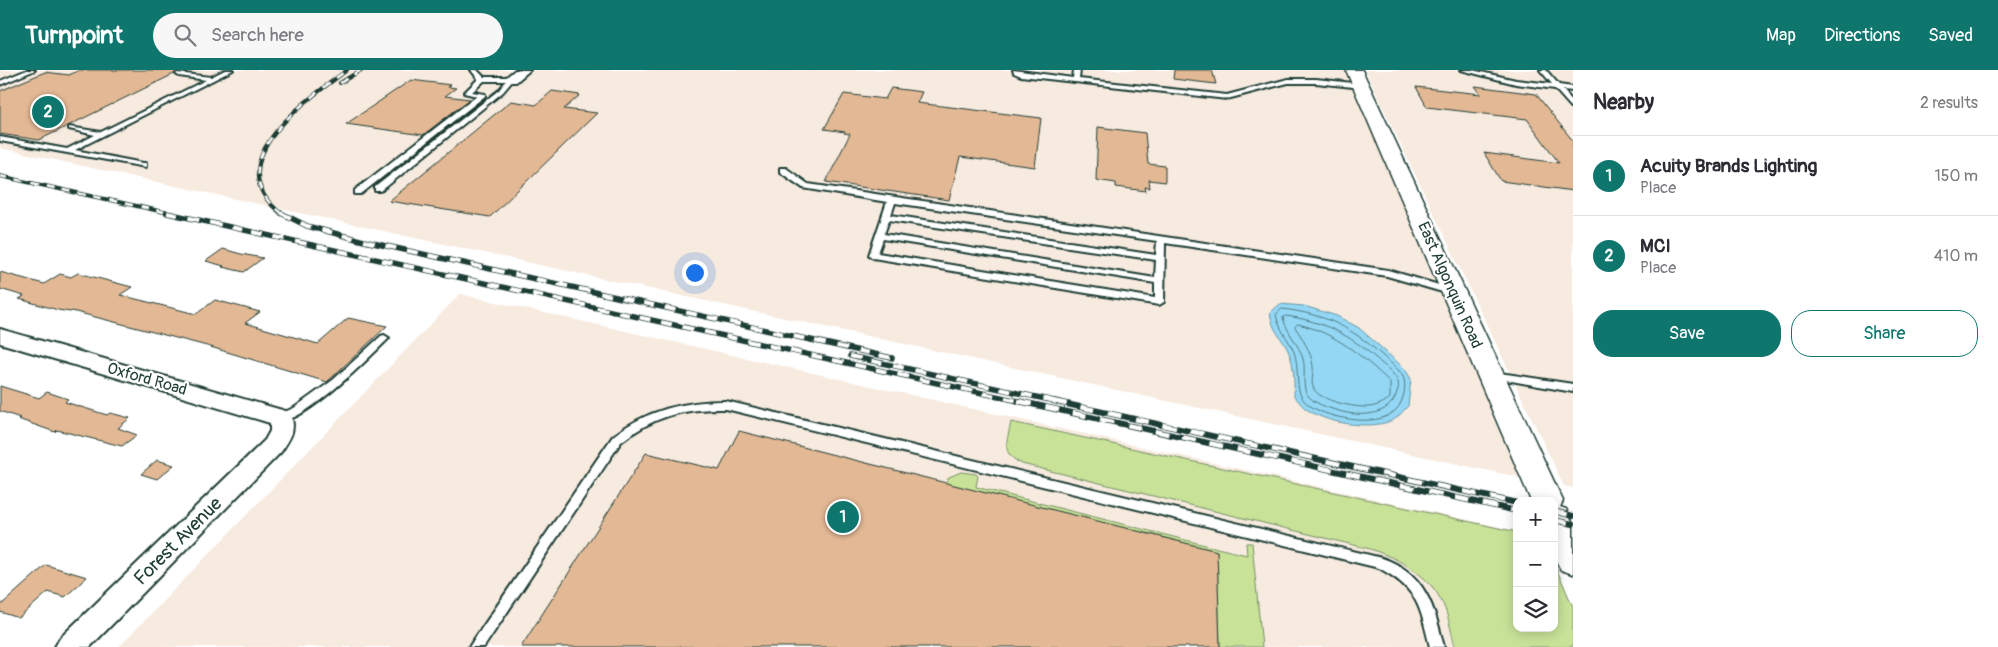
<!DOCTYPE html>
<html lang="en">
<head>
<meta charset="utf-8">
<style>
  :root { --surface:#fff; --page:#f7f7f7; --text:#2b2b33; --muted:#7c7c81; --line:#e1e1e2; --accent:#0f766e }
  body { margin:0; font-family:Pangolin,sans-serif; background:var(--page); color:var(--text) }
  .controls { position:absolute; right:15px; bottom:15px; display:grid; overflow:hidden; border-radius:10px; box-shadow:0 2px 12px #0003 }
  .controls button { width:45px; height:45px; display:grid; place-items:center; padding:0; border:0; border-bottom:1px solid var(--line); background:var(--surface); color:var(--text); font:25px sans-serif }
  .you { position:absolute; left:694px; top:202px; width:18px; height:18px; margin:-12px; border:4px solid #fff; border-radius:50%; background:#1a73e8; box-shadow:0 0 0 8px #1a73e833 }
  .badge { display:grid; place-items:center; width:32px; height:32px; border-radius:50%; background:var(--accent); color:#fff; font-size:16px; font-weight:700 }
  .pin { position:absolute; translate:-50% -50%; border:2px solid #fff; box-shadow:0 1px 5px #0006 }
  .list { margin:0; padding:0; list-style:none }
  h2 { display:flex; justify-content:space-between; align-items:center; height:65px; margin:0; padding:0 20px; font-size:21px }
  h2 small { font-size:16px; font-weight:400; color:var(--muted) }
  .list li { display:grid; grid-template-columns:32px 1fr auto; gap:15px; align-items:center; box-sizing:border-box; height:80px; padding:0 20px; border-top:1px solid var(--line) }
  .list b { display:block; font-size:19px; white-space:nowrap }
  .list p { margin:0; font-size:16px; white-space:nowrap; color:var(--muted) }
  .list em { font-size:16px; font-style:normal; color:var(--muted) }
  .actions { display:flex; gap:10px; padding:15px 20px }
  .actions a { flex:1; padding:11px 0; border:1px solid var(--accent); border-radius:20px; text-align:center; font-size:18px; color:var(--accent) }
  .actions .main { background:var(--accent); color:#fff }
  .icon { flex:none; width:28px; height:28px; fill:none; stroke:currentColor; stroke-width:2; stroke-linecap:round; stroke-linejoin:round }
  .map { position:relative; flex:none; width:1573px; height:577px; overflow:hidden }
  header { display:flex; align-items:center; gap:30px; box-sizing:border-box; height:70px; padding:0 25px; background:var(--accent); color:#fff }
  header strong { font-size:24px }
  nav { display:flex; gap:28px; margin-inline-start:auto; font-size:18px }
  .search { width:350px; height:45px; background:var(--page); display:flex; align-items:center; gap:12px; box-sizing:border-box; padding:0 18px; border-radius:28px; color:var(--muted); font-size:19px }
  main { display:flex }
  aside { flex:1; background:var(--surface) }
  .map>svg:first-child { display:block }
</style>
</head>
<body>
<header>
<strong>Turnpoint</strong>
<div class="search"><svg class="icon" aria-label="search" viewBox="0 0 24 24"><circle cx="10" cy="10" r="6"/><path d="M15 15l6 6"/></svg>Search here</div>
<nav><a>Map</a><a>Directions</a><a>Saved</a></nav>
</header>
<main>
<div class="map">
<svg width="1573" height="577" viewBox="0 0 1573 577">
  <rect width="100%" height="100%" fill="#fff"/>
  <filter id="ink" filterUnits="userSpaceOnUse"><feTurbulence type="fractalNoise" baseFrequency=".02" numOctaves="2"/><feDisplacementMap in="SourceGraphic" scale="10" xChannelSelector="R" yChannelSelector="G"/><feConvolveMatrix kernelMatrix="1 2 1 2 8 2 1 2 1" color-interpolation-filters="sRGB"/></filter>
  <g filter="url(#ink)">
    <path fill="#f7eadf" d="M0,0H1345L1527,409L0,78Z
      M1365,0H1573V418L1564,416Z
      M460,224L1517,461V558H1554V493L1573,537V577H119Z"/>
    <path fill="#c8e298" stroke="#749066" d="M1011,352L1517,462V558H1554V493L1573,537V577H1455C1451,561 1448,542 1440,528C1425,502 1397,488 1370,479L1022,394C1000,383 1007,373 1011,352Z
      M961,402L976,404L978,406L976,417L1217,478L1247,485L1246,473H1252L1262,577H1220L1217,481L945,413L949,407Z"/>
    <path fill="#94d7f5" stroke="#6599a8" d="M1280,234L1304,236L1337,246L1359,258L1405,299L1411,309L1408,336C1403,341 1397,349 1391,351C1368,360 1324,353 1305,338C1301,335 1298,330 1294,326C1294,309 1295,291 1285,275C1276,260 1274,262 1270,243Z"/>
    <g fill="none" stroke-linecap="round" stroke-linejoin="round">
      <path stroke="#4e7b81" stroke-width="1" d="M1282,239C1325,244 1351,257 1383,286C1389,292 1398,298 1402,305C1406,311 1405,320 1403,327C1395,356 1358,352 1334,346C1323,343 1304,336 1300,324C1296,312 1299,296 1294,282C1289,269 1279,260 1276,245Z
        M1286,246C1323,251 1350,265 1377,289C1383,295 1392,301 1396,308C1399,312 1399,318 1397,322C1390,347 1360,347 1339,341C1328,338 1312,333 1306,323C1302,313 1306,299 1303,289C1299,274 1287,263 1283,248Z
        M1298,254C1336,263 1362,286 1390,312V328C1384,333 1377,336 1369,337C1356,338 1320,331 1314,319C1310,313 1314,303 1313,296C1311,282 1303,269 1295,257Z"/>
    </g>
    <path fill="#e3b894" stroke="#1f3d34" d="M80,0H182L39,70L0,64V21L45,2L69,5Z
      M1174,0H1212L1216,14L1173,9Z
      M411,10L451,15L448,17L456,18L445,26L470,29L423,65L346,54Z
      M1475,16L1536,24L1573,71V121L1501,111L1484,83L1559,93L1527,49L1427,37L1416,17L1481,24Z
      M891,18L922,22L917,33L1041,48L1035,97L960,87L949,130L826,112L850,64L844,63L845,62L824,59L844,24L885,29Z
      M552,21L580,25L564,39L597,43L490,147L389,131L511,31L536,35Z
      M1098,57L1145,63L1148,94L1165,96V112L1149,110L1150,118L1145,117L1146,121L1116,117V113L1096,110Z
      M223,179L241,184L263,188L244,202L222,197L224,196L206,191Z
      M0,202L44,214L60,204L71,207L78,203L132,217L120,225L196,244L215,230L260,242L245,253L318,274L348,248L387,256L327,312L207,276L72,241L70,242L58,240L19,229L24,226L0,219Z
      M0,316L39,328L47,322L68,329L65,332L107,345L110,343L130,348L118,358L137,365L122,376L57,360L55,362L18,349L20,348L0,341Z
      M739,361L1217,481L1220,577H521L646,383L719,400Z
      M157,390L174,395L157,409L141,404Z
      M46,495L87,507L65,527L48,522L19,548L0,542V536Z"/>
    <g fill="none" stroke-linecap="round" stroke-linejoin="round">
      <g stroke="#1f3d34" stroke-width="4">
        <path id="lane" d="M27,0H35L0,15V11Z
          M225,0H233L75,80L143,93H146V97L0,71V67L67,79L95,65L69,59V57L101,62L206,10L179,6L176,4L177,3L211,7Z
          M471,0H477L484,7H511L514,9L503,22L381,121H375V117L499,20L506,11H484L472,22L485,24V26L361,124H355V120L477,26L464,23L478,9Z
          M1013,0L1073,8L1074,0H1080L1079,9L1227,25L1288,9H1316L1362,14L1365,16L1362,18L1316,13H1288L1227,29L1021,6L1014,3Z
          M1461,0H1472L1516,10L1552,14L1540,0H1546L1559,15L1573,17V21L1563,20L1573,32V38L1571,37L1555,19L1516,14Z
          M780,98H786L808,114L1388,200L1456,220L1458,222L1453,225L1387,206L1165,173L1164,232L1159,235L873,188L869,185L887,132L803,118L780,102ZM895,133L1157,171L1156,185L891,145ZM889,150L1156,190L1155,208L884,164ZM883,169L1155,213V228L878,183Z
          M384,265L389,268L387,270C370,287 300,357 277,351L276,348L277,345L294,338L333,310L381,266Z
          M1493,302L1573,314V322L1489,307L1488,305Z
          M726,331L1382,488C1426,503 1434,537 1444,577H1430C1420,536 1418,519 1379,498L726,339C684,338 654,346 621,372L484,577H469L613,366C647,340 684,331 726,331Z"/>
      </g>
      <g stroke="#1f3d34" stroke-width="4">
        <path id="street" d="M515,0H530L516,12H506L504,9Z
          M0,259L289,342C298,358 290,369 281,382L90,577H55L60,568L265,370L270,361V353L0,273Z"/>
      </g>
      <g stroke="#1f3d34" stroke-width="3">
        <path id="secondary" d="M1346,0H1362L1563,431L1560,437L1566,439L1573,453V504L1561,500L1554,487V431H1531Z"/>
      </g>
      <use href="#lane" fill="#fff" fill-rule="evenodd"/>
      <use href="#street" fill="#fff" fill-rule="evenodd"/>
      <use href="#secondary" fill="#fff" fill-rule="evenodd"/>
      <g stroke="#1f3d34" stroke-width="4">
        <path id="rail-far2" d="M340,13L361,0
          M0,106L173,144
          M282,144C214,93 307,30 347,0"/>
      </g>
      <g stroke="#1f3d34" stroke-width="5.5">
        <path id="rail-far1" d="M167,143L1023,332
          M281,143L307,156L364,171L892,288
          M850,286L1059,332"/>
      </g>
      <g stroke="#1f3d34" stroke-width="6">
        <path id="rail" d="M1018,331L1517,441
          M1053,331L1517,433
          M1554,441L1573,446
          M1554,450L1573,454"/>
      </g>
      <use href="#rail-far2" stroke="#fff" stroke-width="2.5" stroke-dasharray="8" stroke-linecap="butt"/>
      <use href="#rail-far1" stroke="#fff" stroke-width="4" stroke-dasharray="11" stroke-linecap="butt"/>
      <use href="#rail" stroke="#fff" stroke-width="4.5" stroke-dasharray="14" stroke-linecap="butt"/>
    </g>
  </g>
  <g text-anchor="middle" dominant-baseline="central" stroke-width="4.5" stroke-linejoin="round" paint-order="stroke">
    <g font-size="16" fill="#1f3d34" stroke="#fff">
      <text transform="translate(1450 215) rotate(66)">East Algonquin Road</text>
      <text transform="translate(147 309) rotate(16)">Oxford Road</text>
    </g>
    <g font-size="19" fill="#1f3d34" stroke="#fff">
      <text transform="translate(178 471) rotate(-45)">Forest Avenue</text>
    </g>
  </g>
</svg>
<div class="controls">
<button>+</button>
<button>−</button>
<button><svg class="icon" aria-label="layers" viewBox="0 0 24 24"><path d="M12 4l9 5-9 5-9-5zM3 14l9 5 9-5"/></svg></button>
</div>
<div class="you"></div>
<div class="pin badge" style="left:843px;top:447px">1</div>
<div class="pin badge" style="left:48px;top:42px">2</div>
</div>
<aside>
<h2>Nearby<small>2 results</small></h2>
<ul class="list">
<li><span class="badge">1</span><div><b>Acuity Brands Lighting</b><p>Place</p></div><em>150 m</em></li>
<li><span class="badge">2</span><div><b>MCI</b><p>Place</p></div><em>410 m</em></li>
</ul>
<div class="actions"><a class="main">Save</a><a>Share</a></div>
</aside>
</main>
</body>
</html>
